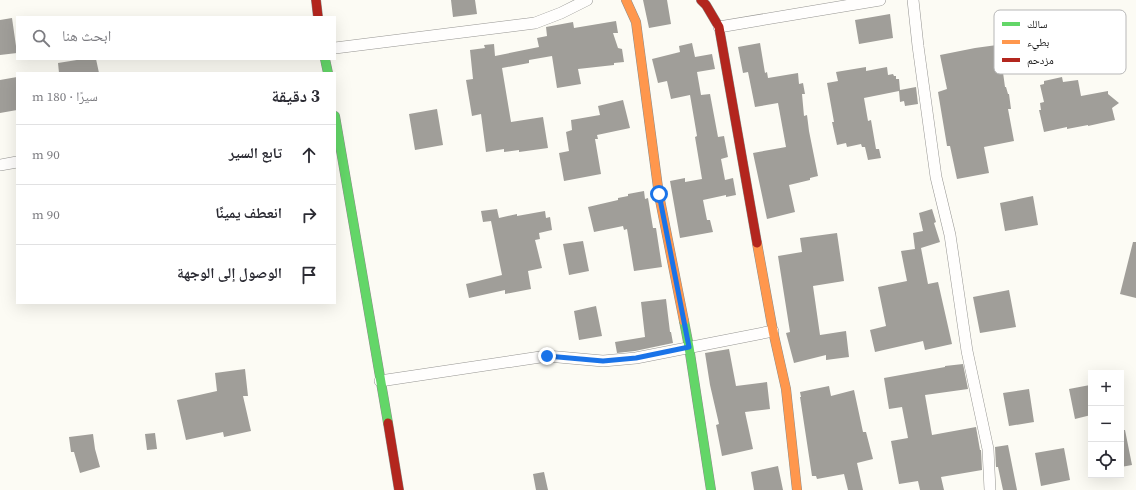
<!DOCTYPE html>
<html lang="ar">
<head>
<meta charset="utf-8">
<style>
  :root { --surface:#fff; --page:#f2f2f3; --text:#2b2b33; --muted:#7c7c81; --line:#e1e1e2 }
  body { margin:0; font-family:"Source Serif 4","Noto Naskh Arabic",serif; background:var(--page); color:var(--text); direction:rtl }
  .controls { position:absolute; right:12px; bottom:12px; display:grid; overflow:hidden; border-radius:0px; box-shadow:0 4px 16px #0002 }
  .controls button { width:36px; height:36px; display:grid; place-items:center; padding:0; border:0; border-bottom:1px solid var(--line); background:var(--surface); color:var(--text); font:20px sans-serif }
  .stop { position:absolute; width:12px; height:12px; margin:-9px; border:3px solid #1a73e8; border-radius:50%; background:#fff }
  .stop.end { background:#1a73e8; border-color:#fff; box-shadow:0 1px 4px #0008 }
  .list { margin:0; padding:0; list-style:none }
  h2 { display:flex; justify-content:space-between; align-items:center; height:52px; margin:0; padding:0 16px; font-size:17px }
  h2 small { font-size:13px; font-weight:400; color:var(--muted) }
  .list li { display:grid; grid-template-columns:26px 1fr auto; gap:12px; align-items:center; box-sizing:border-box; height:60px; padding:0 16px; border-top:1px solid var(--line) }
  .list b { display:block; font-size:15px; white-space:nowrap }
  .list em { font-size:13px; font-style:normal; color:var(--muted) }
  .icon { flex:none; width:22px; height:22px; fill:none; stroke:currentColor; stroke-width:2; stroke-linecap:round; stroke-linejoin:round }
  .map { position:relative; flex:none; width:1136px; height:490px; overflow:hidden; direction:ltr }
  .search { position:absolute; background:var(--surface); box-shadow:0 4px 16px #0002; left:16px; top:16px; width:320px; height:44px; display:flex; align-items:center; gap:10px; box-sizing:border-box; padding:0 14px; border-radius:0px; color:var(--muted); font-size:15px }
  .panel { position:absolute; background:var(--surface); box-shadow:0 4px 16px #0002; left:16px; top:72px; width:320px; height:232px; border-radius:0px; direction:rtl }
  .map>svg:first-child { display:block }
</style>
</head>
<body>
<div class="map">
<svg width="1136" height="490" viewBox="0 0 1136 490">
  <rect width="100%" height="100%" fill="#fcfbf4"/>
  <path fill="#a09e99" d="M451,0H475L477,14L453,17Z
    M643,0H667L671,24L649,28Z
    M890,14L893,38L859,44L855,20Z
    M12,18L17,53L0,55V20Z
    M616,21L618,33H613L618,48L622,49L624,62L614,63V65L578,69L581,84L557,88L552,56L529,60V63L502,68L511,122L543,117L548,148L519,152V150L504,152V149L486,152L481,114L472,116L466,80L473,79L470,50L485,48L484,45L494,44L495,56L539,47L537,38L547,36L546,27L573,22L574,28Z
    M692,43L695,57L712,54L715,69L697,72L701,95L710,94L718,137L724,136L728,157L721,159L725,180L733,178L736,195L726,197V195L703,200L707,220H710L713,232L680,238L670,181L685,178V182L702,179L695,137L697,136L690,95L671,99L667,81L658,83L652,59L680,52L679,46Z
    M760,43L765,73L767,72L768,78L798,73L799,84L803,83L805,94H802L804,116L807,115L809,131L818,176L810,178V180L789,185L795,212L767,219L753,153L786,147L778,103L755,107L748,72L743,73L738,47Z
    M997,45L999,58H1001L1005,87H1006L1008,94H1009L1011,109H1008L1014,141L984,147L989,173L957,179L950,146H947L938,92L947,89L940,55L975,48Z
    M83,59H96L99,73H59L58,63Z
    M866,67V71L887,67L888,75L893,74L894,76H896V79H899L900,90L916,87L918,104L905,106L904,101L900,102L899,91L864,98L868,121L871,120L876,149H879L881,158L868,160L865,147H862L861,144L847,147L846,143L837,145L832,122H834L827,83L838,81L836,72Z
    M17,77V110L0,113V80Z
    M1062,77L1063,82L1078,80L1081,96L1108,91V94L1119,103L1112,108L1115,120L1088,126V125L1067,129V127L1044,132L1039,110H1041L1040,103L1044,102L1040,85L1044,84V81Z
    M623,100L630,128L597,135L598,139H595L601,174L564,181L559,153L569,151L566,132L572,130L571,120L600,115L598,106Z
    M437,109L443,145L415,150L409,114Z
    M644,191L645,199L648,198L653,228H656L662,267L634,271L627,229L624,230L623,226L594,232L588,207L618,200V198L628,196V194Z
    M1033,196L1038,225L1005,231L1000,203Z
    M497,209L499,218L517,214V216L545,211L546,218L550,217L552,230L539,233L540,239L535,240L542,268L528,271L531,289L505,294V290L469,298L466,284L502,275L491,221L483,222L481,211Z
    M932,209L936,222L934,223L940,242L921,248L928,284L938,282L952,344L925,350L923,341L875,352L870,330L886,326L878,287L907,281L901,251L915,249L913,233L923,231L919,213Z
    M837,233L844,281L813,286L820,335L846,331L849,357L826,360V355L794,363L786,333L790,332L778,256L802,252L800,238Z
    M583,241L589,271L569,275L563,244Z
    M1133,242H1136V298L1120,294Z
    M1009,290L1016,327L980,333L973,297Z
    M666,299L670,332H671L673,343L635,351L617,353L615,342L645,337L641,302Z
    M596,306L602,336L579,340L574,311Z
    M729,349L736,386L767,382L770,409L745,412L753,449L722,456L716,425L719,424L710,385L705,353Z
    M963,364L968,389L925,395L932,435L976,427L980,450H981L982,470L941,477L944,490H920L918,481L899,484L891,441L908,438L902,407L889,409L884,378L945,367V366Z
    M245,369L248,396H243L251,431L224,437L223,432L186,440L177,400L217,391L215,373Z
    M1090,385L1091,389V415L1075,419L1069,389Z
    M829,386L831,396L854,390L863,432H866L873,459L857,463L863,490H848L844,474L817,479L816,476H812L800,397H801L800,392Z
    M1029,389L1034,422L1009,426L1003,393Z
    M1121,430H1125L1132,465L1121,467Z
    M155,433L157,449L147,450L145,434Z
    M93,434L95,449L100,467L80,473L74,452H71L69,437Z
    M1008,445L1017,490H1003L998,467H996L995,447Z
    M1064,448L1070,480L1041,486L1035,453Z
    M778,466L783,490H754L751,472Z
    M544,472L548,490H536L533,474Z"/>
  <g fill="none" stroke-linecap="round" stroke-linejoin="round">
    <g stroke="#969592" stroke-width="12">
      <path id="street" d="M913,0L918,46L936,177L950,235L967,351L988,449L990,490
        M719,27L880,0
        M335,48L535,23L561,13L587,0
        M0,165L17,162
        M380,381L547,356L603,361L636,358L773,331"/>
    </g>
    <g stroke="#8c8c89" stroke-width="10">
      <path id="fast" d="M325,59L328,73
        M335,116L388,423
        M684,321L689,347L711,490"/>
    </g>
    <g stroke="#8c8c89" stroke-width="10">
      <path id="slow" d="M626,0L636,22L659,195L684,321
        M757,243L773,331L786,389L797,490"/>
    </g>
    <g stroke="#8c8c89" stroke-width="10">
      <path id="jam" d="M316,0L318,17
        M701,0L706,5L719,27L757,243
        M388,423L399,490"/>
    </g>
    <use href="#street" stroke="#fffefd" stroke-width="11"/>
    <use href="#fast" stroke="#63d668" stroke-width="9"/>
    <use href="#slow" stroke="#ff974d" stroke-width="9"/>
    <use href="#jam" stroke="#b3261e" stroke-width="9"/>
  </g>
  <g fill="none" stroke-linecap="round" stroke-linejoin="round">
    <path stroke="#1a73e8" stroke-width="5" d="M547,356L603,361L636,358L689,347L659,194"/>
  </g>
  <rect x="994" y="10" width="132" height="64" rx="6" fill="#fff" stroke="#b7b7b7" stroke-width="1"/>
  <rect x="1002" y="22" width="18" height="4" fill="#63d668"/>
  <rect x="1002" y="40" width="18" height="4" fill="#ff974d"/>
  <rect x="1002" y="58" width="18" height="4" fill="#b3261e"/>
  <g font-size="11" fill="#0f0f0f">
    <text x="1027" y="28">سالك</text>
    <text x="1027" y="46">بطيء</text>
    <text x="1027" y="64">مزدحم</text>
  </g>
</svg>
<div class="controls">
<button>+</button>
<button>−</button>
<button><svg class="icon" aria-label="locate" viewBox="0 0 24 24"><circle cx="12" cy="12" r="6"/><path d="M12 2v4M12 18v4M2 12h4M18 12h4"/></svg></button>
</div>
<div class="stop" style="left:659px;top:194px"></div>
<div class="stop end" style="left:547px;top:356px"></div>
<div class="search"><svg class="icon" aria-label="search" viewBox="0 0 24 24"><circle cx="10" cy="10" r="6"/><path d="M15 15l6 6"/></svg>ابحث هنا</div>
<section class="panel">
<h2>3 دقيقة<small>سيرًا · 180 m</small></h2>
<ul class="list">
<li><svg class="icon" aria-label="ahead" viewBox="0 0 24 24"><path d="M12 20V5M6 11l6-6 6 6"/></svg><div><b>تابع السير</b></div><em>90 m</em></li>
<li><svg class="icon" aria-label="right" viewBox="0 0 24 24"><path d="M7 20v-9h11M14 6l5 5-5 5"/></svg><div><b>انعطف يمينًا</b></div><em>90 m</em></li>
<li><svg class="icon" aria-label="arrive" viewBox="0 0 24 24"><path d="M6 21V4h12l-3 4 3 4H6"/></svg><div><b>الوصول إلى الوجهة</b></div></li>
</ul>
</section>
</div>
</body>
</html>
